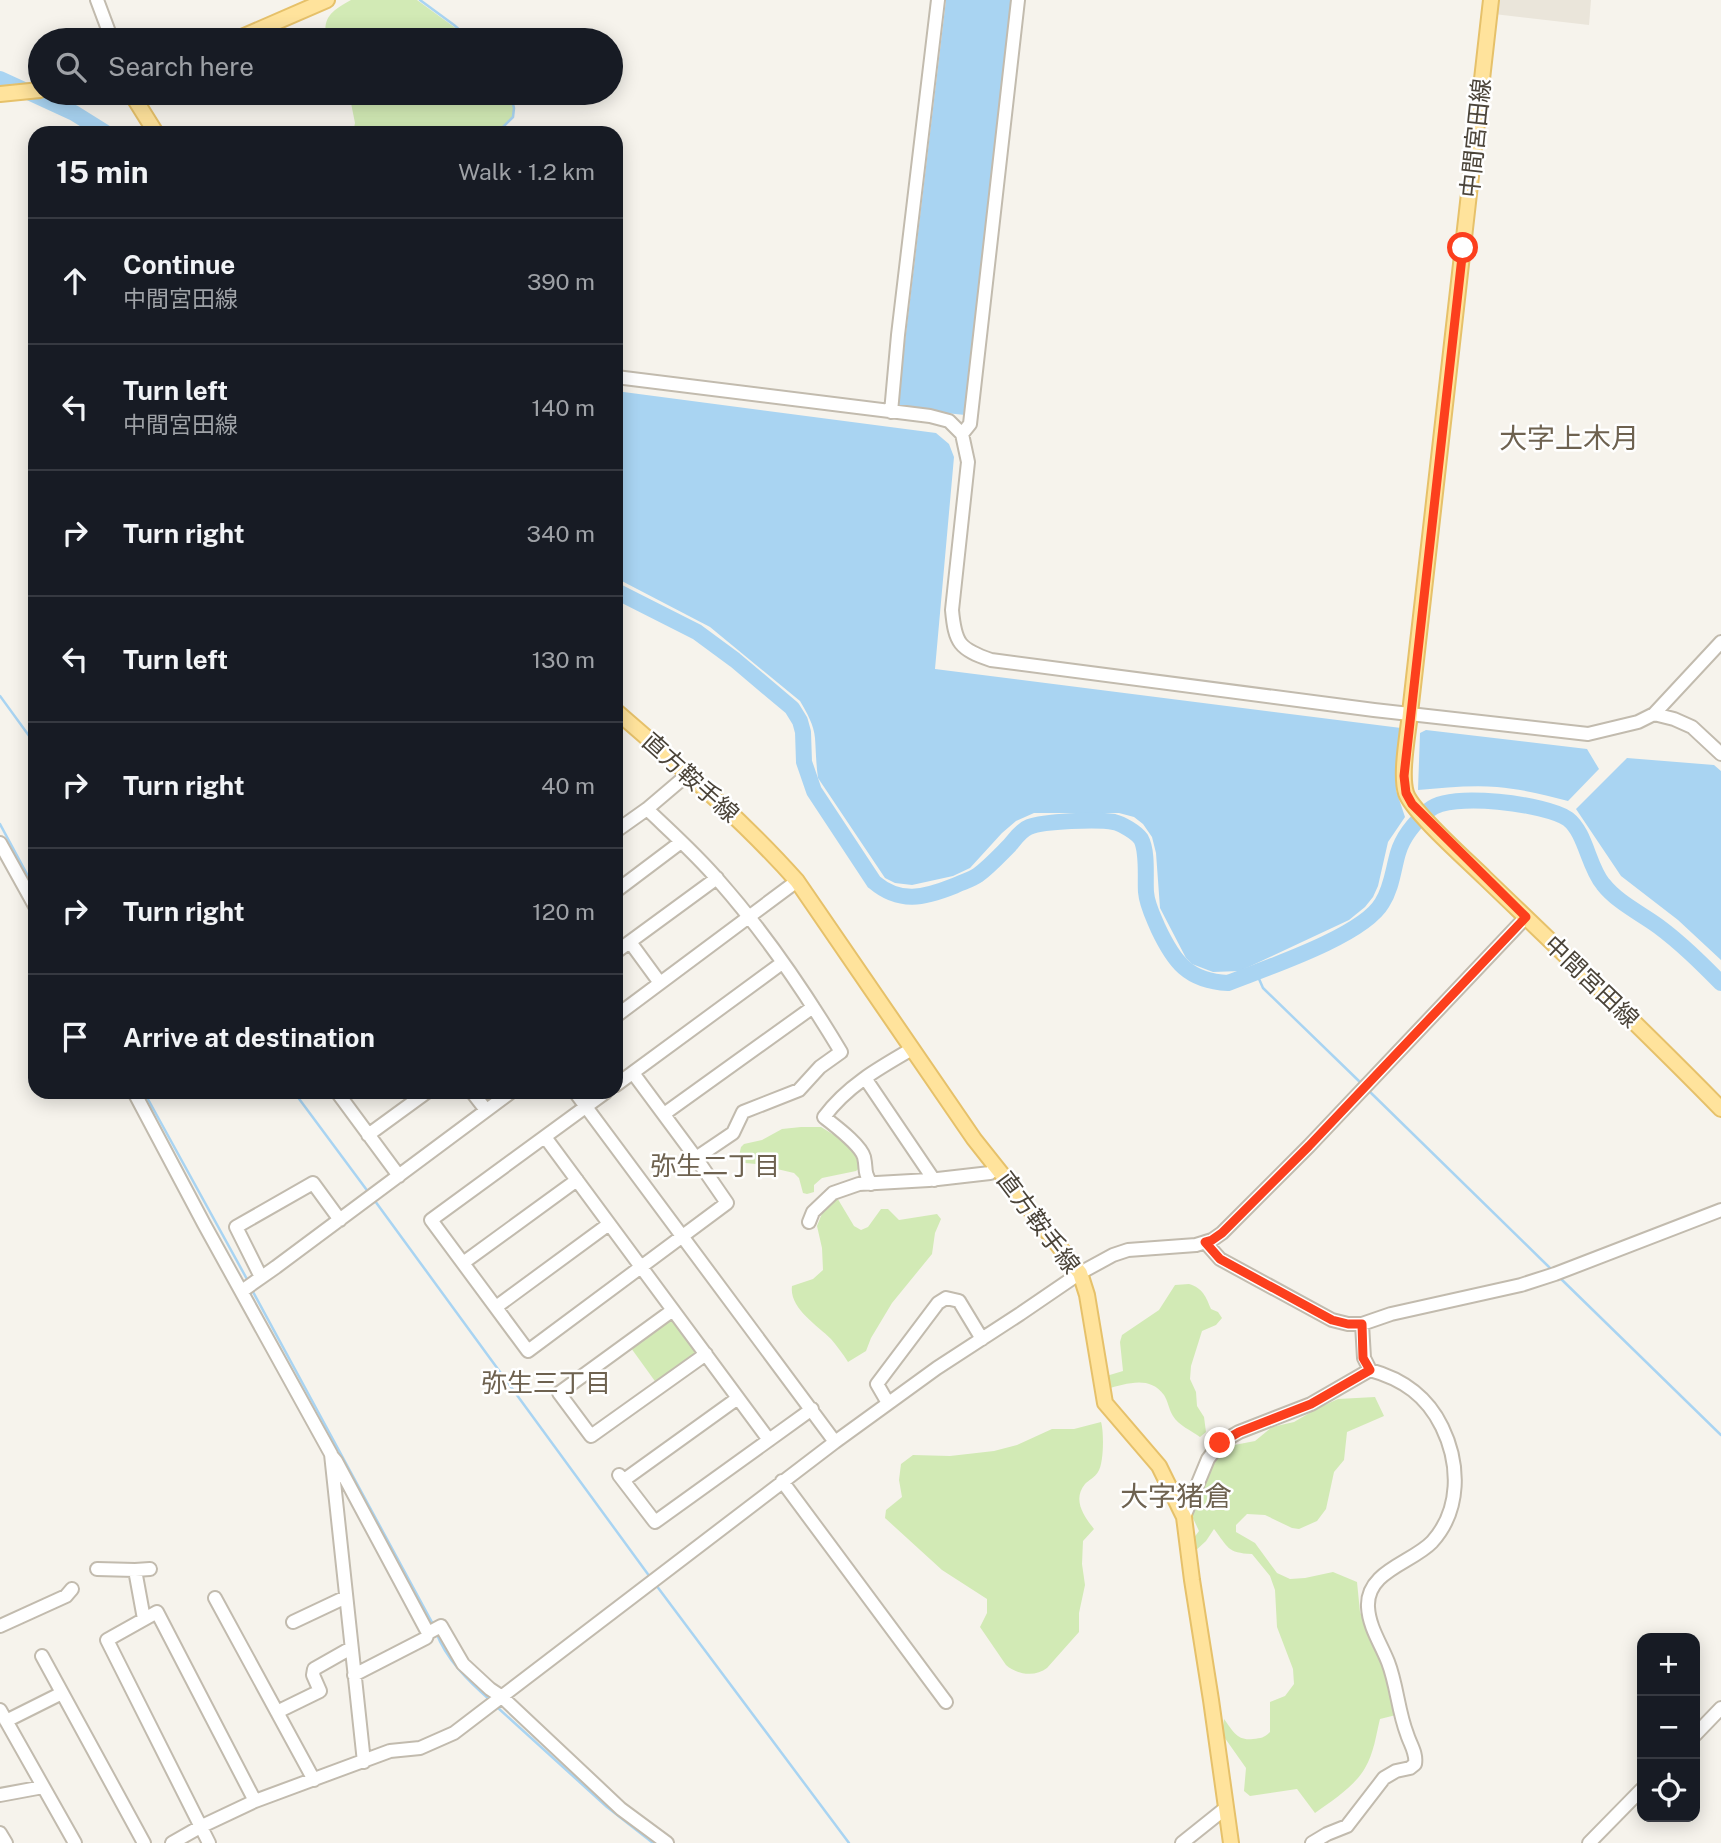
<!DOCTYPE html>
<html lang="en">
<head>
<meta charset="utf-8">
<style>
  :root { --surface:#171b24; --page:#20242c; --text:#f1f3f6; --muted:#9ea1a6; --line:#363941 }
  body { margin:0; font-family:"Public Sans","Noto Sans JP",sans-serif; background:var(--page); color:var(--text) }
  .controls { position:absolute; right:21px; bottom:21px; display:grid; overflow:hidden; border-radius:14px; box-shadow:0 4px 18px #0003 }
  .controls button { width:63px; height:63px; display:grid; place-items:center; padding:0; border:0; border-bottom:2px solid var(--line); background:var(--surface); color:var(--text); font:35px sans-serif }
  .stop { position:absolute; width:21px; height:21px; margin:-16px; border:5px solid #fc3f1d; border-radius:50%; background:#fff }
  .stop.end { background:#fc3f1d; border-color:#fff; box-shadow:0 2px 7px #0008 }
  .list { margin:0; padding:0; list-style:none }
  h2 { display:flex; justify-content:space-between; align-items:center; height:91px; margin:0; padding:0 28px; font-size:30px }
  h2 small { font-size:23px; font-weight:400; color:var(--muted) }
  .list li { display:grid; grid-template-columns:46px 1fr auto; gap:21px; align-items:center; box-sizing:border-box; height:126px; padding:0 28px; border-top:2px solid var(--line) }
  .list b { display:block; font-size:26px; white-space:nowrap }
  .list p { margin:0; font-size:23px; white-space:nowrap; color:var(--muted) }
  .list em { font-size:23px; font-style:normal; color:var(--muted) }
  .icon { flex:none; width:38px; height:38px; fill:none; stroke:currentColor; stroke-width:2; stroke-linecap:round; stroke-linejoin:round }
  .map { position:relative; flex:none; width:1721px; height:1843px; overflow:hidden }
  .search { position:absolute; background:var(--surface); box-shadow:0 4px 18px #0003; left:28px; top:28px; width:595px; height:77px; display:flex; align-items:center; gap:18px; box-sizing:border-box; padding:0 24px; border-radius:38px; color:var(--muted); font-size:26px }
  .panel { position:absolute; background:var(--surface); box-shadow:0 4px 18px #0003; left:28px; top:126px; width:595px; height:973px; border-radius:21px }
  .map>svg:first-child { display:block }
</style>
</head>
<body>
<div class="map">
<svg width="1721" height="1843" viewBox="0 0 1721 1843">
  <rect width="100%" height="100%" fill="#f6f3ec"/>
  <path fill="#eae5da" d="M1495,0H1591L1589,25L1494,14Z"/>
  <path fill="#d2eab5" d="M351,0H417L472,40H327C321,17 333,10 351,0Z
    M349,93H512C518,113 513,118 499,133H353L355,123Z
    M801,1127H821L860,1151C861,1158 862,1167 856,1171L822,1178L814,1185V1192L807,1194L803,1193L799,1178L794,1173L756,1164L745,1163L738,1160L741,1147L744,1144L762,1140L782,1129Z
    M836,1196L854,1226L861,1230L868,1227L881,1209H888L899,1220L937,1214L941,1219L935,1233L932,1254L892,1303L871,1338L866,1351L848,1362C843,1354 837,1346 831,1339C817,1325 789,1308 792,1286L813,1279L823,1270L822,1248L817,1226L825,1206Z
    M1189,1284C1203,1288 1206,1297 1211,1309L1218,1312L1222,1318L1216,1325L1202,1331L1191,1366L1190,1379L1196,1392L1197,1406L1204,1417L1206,1432L1200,1437C1192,1431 1178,1425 1173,1416C1169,1410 1168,1401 1164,1395C1149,1375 1127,1384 1106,1389L1103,1377L1123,1371L1120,1342L1122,1335L1159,1310L1175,1285Z
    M672,1318L699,1353L657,1384L631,1348Z
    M1375,1397L1384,1416L1347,1432L1344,1460L1334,1472L1326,1509L1317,1521L1299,1529L1292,1528L1265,1515L1247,1514L1236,1525V1532L1255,1543L1277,1573L1290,1579L1305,1578L1333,1572L1357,1582L1360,1612L1385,1673L1396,1715L1380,1719C1376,1735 1374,1753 1365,1768C1354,1787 1333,1800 1315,1813L1297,1789L1250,1796L1244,1791L1246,1768L1222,1734L1224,1719C1233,1731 1237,1741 1253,1739C1261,1738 1264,1738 1270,1732V1702L1285,1696L1294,1684L1293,1669L1277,1627L1275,1590L1270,1576L1252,1554C1227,1553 1228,1547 1214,1529L1206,1541L1194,1552L1193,1539L1199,1531L1192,1516L1218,1452L1224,1447L1255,1441L1272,1427L1294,1422L1318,1408L1338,1399Z
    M1101,1422C1104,1431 1104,1464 1098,1472C1095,1477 1089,1480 1085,1484C1072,1500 1084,1516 1094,1529L1083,1541L1082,1564L1085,1585L1079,1613V1632L1047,1668C1036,1677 1017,1675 1006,1665L980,1627L987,1613V1599L942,1570L885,1518L886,1510L902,1497L899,1480L901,1464L913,1455L950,1456L994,1451L1017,1445L1052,1429H1074Z"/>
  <path fill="#a9d4f2" d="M946,0H1015L965,415L897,408Z
    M616,391L936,433L949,444L954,457L935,669L1401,728L1396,790L1405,817L1388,842L1378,886L1373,897L1365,907L1349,920L1240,971L1213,972L1192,964L1186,958L1160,908L1156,853L1152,837L1143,824L1134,817L1119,813H1034L1016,821L1002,833L970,868L953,876L912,885L895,883L885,878L818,778C816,764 816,752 815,738C814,725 807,713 800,701L710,627L616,578Z
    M1426,730L1587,749L1599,769L1568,801C1545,795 1521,789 1497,787C1470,785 1444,788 1418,790L1420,733Z
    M1627,758L1714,765L1721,771V960L1678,920L1621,876L1576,809Z"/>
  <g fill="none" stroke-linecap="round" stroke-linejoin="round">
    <path stroke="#a9d4f2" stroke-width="2.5" d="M420,0L454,25L471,40
      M497,133L513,117L514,108L510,93
      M0,696L35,744
      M0,824L35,889
      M1256,972L1263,988L1361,1083
      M1368,1090L1551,1269
      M144,1092L248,1281
      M294,1092L369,1193
      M375,1201L650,1577
      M1558,1276L1721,1435
      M252,1290L434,1626
      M656,1585L849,1843
      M436,1632C446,1659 468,1681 490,1700
      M497,1707L607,1807L653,1843"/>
    <path stroke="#a9d4f2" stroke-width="16" d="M0,79L74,113L106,133
      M616,591L697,632L735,660L792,708L800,721L803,732L804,762L814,791L874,882C900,904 924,898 954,886C962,882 971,880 978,875C989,867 1000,855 1010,845C1015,839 1021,830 1029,827C1044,821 1097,819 1114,822C1122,824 1136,832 1141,839C1148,852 1145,878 1146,892C1147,905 1153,916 1158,928C1174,962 1188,981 1228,983C1266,968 1363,936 1382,903C1392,887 1393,870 1398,853C1403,836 1416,821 1429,810C1450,791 1546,804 1568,819C1586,833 1588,866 1603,884C1617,902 1640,913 1658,926C1681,943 1701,963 1721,983"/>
    <g stroke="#c2bbae" stroke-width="16">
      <path id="minor" d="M97,0L112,40
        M616,377L930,416L949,421L962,434L968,462L952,610C955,643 959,649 991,660L1374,710L1588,734L1638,722L1654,714L1721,642
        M891,412L898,335L938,0
        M962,434L970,424L1018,0
        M1654,714L1674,719L1692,727L1721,754
        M616,831L647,809L687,775
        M0,843L35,906
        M616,891L681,842
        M630,942L660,983
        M616,952L717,878
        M616,1016L797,881
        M633,1073L696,1158
        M865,1078L934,1180
        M616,1085L782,963
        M134,1092L204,1224L331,1454L364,1762
        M337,1092L399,1176
        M472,1092L486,1110
        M575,1092L835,1442
        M606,1092L431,1220L528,1351L727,1203L696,1158L733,1133L743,1112L799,1090L820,1067L841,1052C805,992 765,933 719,881C697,855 671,832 647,809
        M664,1114L813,1007
        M368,1135L427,1092
        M545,1137L769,1440
        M871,1184C863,1170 867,1170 864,1157C860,1144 835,1126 824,1117C847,1086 879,1068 912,1049
        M809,1222L813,1212L833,1193L859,1184L929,1180L990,1173L996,1166
        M1205,1242L1220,1259L1332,1320L1348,1324H1362L1391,1314L1521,1285L1555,1274L1721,1210
        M463,1263L577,1180
        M261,1277L236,1227L313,1183L340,1220
        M242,1291L276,1267L511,1092
        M496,1307L609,1224
        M673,1310L559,1393L591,1436L706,1354
        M1362,1324L1364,1358L1370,1370
        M888,1403L877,1384L938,1303L946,1298L959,1301L982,1339
        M331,1455L336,1461L428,1633
        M619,1475L655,1522L812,1409
        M624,1480L738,1398
        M782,1481L946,1702
        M1184,1517L1208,1459L1220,1443L1239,1432L1311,1404L1370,1370C1403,1379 1427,1396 1442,1427C1460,1464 1461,1510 1432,1542C1412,1563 1366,1571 1368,1607C1369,1627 1381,1644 1388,1662C1397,1685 1398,1711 1407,1734C1410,1744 1417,1753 1415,1764L1410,1768L1396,1771L1384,1778L1347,1826L1327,1834L1312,1843
        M97,1569L135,1570L150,1569
        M135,1570L144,1619
        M215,1598L314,1780
        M293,1622L346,1597
        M0,1626L66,1596L72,1589
        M42,1656L144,1843
        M354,1675L426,1638L428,1633L441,1626L463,1664L490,1689L502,1697L621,1809L667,1843
        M0,1710L75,1843
        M277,1712L320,1691L313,1675L314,1669L351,1648
        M6,1721L62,1693
        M1695,1735L1721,1708
        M0,1795L43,1787
        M0,1833L6,1843
        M172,1843L200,1827L255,1801L390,1751L420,1748L454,1733L835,1442L937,1368L1020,1314L1080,1273L1113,1255L1128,1250L1196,1245L1212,1240L1222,1233L1309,1146L1526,917
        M209,1843L107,1640L157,1612L255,1801
        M1182,1843L1222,1811L1227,1810
        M1589,1843L1642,1789"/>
    </g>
    <g stroke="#e6c16a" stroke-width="18">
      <path id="major" d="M1491,0L1410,713C1408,734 1400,774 1406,793C1412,812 1469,862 1485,878C1564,954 1644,1030 1721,1109
        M235,40L327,0
        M131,93L156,133
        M0,94L40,90
        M616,711C678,765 742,819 797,881L974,1139L1080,1273L1087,1295L1105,1403L1159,1466L1184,1517L1192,1580L1211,1700L1231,1843"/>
    </g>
    <use href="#minor" stroke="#fff" stroke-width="12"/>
    <use href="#major" stroke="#ffe39c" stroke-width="14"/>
  </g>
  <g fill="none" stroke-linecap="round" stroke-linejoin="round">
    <path stroke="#fc3f1d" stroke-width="9" d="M1220,1443L1239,1432L1311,1404L1370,1370L1363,1358L1362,1324H1348L1332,1320L1220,1259L1205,1242L1212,1240L1222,1233L1309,1146L1526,917L1412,804L1406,793L1404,776L1463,248"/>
  </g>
  <g text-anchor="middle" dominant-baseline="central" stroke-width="5" stroke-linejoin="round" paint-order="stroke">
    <g font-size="24" fill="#4b4439" stroke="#fff">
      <text transform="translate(1475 138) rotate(-84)">中間宮田線</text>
      <text transform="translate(691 777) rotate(42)">直方鞍手線</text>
      <text transform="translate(1592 981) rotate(44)">中間宮田線</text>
      <text transform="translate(1039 1222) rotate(53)">直方鞍手線</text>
    </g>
    <g font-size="26" fill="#6e6250" stroke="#fff">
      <text x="715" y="1165">弥生二丁目</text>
      <text x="546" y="1382">弥生三丁目</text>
    </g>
    <g font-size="28" fill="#6e6250" stroke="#fff">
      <text x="1569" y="437">大字上木月</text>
      <text x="1176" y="1495">大字猪倉</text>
    </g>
  </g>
</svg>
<div class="controls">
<button>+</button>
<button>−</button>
<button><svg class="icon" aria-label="locate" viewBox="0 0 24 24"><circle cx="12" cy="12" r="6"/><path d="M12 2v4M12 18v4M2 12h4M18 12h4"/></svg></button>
</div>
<div class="stop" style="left:1463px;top:248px"></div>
<div class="stop end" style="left:1220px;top:1443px"></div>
<div class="search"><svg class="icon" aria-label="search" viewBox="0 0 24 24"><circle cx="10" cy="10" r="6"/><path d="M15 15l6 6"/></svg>Search here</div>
<section class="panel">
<h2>15 min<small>Walk · 1.2 km</small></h2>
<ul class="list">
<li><svg class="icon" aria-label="ahead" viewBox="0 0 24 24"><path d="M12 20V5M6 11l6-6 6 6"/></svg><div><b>Continue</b><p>中間宮田線</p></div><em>390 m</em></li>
<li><svg class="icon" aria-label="left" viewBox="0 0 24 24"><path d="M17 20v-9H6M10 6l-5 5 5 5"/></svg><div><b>Turn left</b><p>中間宮田線</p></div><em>140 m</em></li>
<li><svg class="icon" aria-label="right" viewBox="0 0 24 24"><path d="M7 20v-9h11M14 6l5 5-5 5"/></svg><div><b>Turn right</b></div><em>340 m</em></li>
<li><svg class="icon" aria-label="left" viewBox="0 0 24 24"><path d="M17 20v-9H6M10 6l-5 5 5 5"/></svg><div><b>Turn left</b></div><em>130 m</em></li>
<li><svg class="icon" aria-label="right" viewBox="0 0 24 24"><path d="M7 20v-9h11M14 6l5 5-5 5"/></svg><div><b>Turn right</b></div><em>40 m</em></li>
<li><svg class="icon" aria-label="right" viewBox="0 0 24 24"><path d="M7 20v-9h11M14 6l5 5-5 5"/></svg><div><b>Turn right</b></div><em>120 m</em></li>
<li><svg class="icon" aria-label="arrive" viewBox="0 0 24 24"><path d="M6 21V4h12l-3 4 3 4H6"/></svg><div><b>Arrive at destination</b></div></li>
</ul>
</section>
</div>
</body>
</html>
